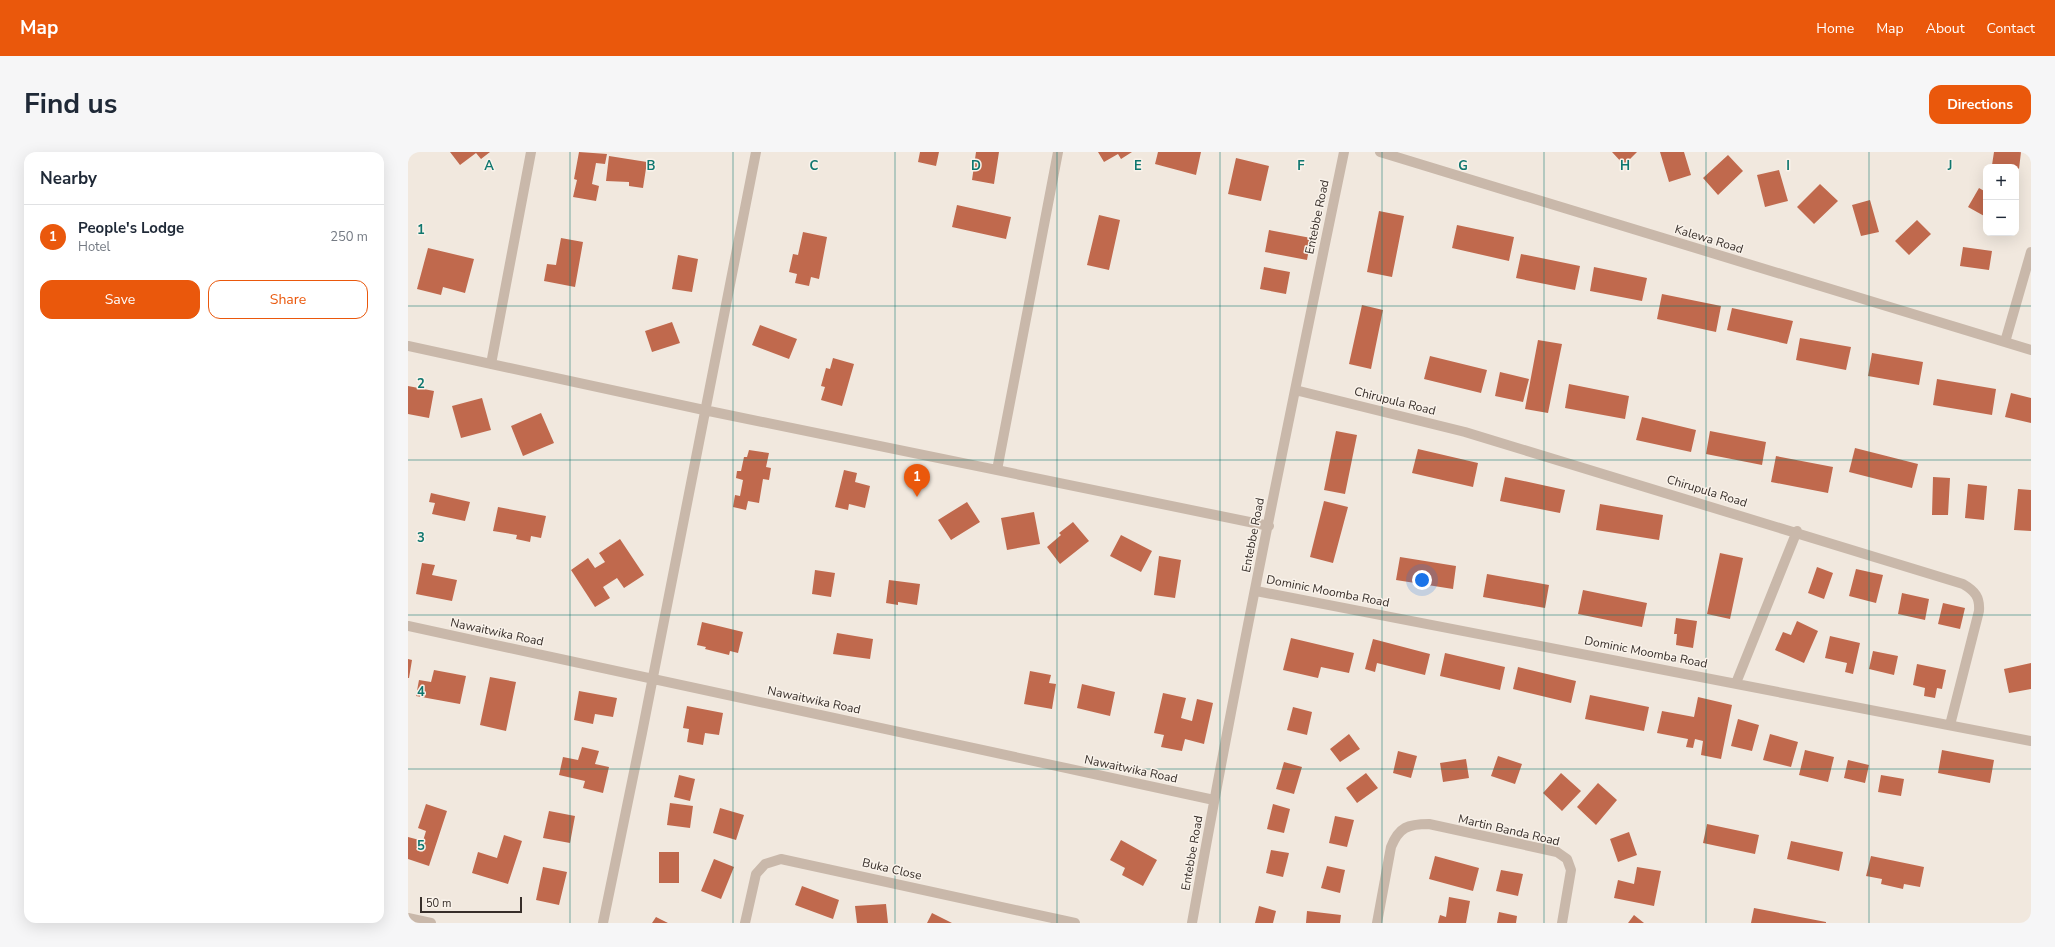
<!DOCTYPE html>
<html lang="en">
<head>
<meta charset="utf-8">
<style>
  :root { --surface:#fff; --page:#f6f6f7; --text:#1f2937; --muted:#747a83; --line:#e0e1e3; --accent:#ea580c }
  body { margin:0; font-family:"Nunito Sans",sans-serif; background:var(--page); color:var(--text) }
  .controls { position:absolute; right:12px; top:12px; display:grid; overflow:hidden; border-radius:8px; box-shadow:0 4px 16px #0002 }
  .controls button { width:36px; height:36px; display:grid; place-items:center; padding:0; border:0; border-bottom:1px solid var(--line); background:var(--surface); color:var(--text); font:20px sans-serif }
  .scale { position:absolute; left:12px; bottom:10px; width:102px; box-sizing:border-box; padding-left:4px; border:2px solid #372e29; border-top:0; font-size:11px; line-height:14px; white-space:nowrap; color:#372e29; -webkit-text-stroke:3px #f9f2ea; paint-order:stroke }
  .you { position:absolute; left:1014px; top:428px; width:14px; height:14px; margin:-10px; border:3px solid #fff; border-radius:50%; background:#1a73e8; box-shadow:0 0 0 6px #1a73e833 }
  .badge { display:grid; place-items:center; width:26px; height:26px; border-radius:50%; background:var(--accent); color:#fff; font-size:13px; font-weight:700 }
  .pin { position:absolute; translate:-50% -33px; filter:drop-shadow(0 1px 2px #0008) }
  .pin::after { content:''; position:absolute; top:21px; width:14px; height:12px; background:inherit; clip-path:polygon(0 0,100% 0,50% 100%) }
  .list { margin:0; padding:0; list-style:none }
  h2 { display:flex; justify-content:space-between; align-items:center; height:52px; margin:0; padding:0 16px; font-size:17px }
  h2 small { font-size:13px; font-weight:400; color:var(--muted) }
  .list li { display:grid; grid-template-columns:26px 1fr auto; gap:12px; align-items:center; box-sizing:border-box; height:64px; padding:0 16px; border-top:1px solid var(--line) }
  .list b { display:block; font-size:15px; white-space:nowrap }
  .list p { margin:0; font-size:13px; white-space:nowrap; color:var(--muted) }
  .list em { font-size:13px; font-style:normal; color:var(--muted) }
  .actions { display:flex; gap:8px; padding:12px 16px }
  .actions a { flex:1; padding:9px 0; border:1px solid var(--accent); border-radius:12px; text-align:center; font-size:14px; color:var(--accent) }
  .actions .main { background:var(--accent); color:#fff }
  .map { position:relative; flex:none; width:1623px; height:771px; overflow:hidden; border-radius:12px }
  header { display:flex; align-items:center; gap:24px; box-sizing:border-box; height:56px; padding:0 20px; background:var(--accent); color:#fff }
  header strong { font-size:19px }
  nav { display:flex; gap:22px; margin-inline-start:auto; font-size:14px }
  .intro { display:flex; align-items:center; justify-content:space-between; box-sizing:border-box; height:96px; padding:0 24px }
  h1 { margin:0; font-size:28px }
  .button { padding:10px 18px; border-radius:12px; background:var(--accent); color:#fff; font-size:14px; font-weight:700 }
  main { display:flex; gap:24px; padding:0 24px }
  aside { flex:1; background:var(--surface); border-radius:12px; box-shadow:0 4px 16px #0002 }
  .map>svg:first-child { display:block }
</style>
</head>
<body>
<header>
<strong>Map</strong>
<nav><a>Home</a><a>Map</a><a>About</a><a>Contact</a></nav>
</header>
<div class="intro"><h1>Find us</h1><a class="button">Directions</a></div>
<main>
<aside>
<h2>Nearby<small></small></h2>
<ul class="list">
<li><span class="badge">1</span><div><b>People's Lodge</b><p>Hotel</p></div><em>250 m</em></li>
</ul>
<div class="actions"><a class="main">Save</a><a>Share</a></div>
</aside>
<div class="map">
<svg width="1623" height="771" viewBox="0 0 1623 771">
  <rect width="100%" height="100%" fill="#f1e8de"/>
  <path fill="#c0694d" d="M42,0H82L73,7L68,1L52,13Z
    M171,0L199,2L197,12L188,11L184,32L191,34L188,49L165,45L169,28L166,27Z
    M512,0H531L528,14L510,10Z
    M568,0H591L586,32L564,28Z
    M690,0H724L713,7L710,2L696,10Z
    M750,0H793L788,23L747,12Z
    M1204,0H1229L1216,13Z
    M1252,0H1276L1283,23L1261,30Z
    M1586,0H1613L1611,17L1608,15L1584,13Z
    M1320,3L1335,19L1310,43L1295,26Z
    M201,4L239,10L235,36L221,34V30L198,29Z
    M828,6L861,14L853,49L820,42Z
    M1371,18L1380,49L1357,55L1349,23Z
    M1412,32L1430,49L1406,72L1389,55Z
    M1571,36L1578,40V65L1560,55Z
    M1462,48L1471,80L1453,84L1444,53Z
    M549,53L603,65L598,87L544,75Z
    M971,59L996,64L984,125L959,120Z
    M691,63L712,68L701,118L679,113Z
    M1509,68L1523,82L1501,103L1487,89Z
    M1049,73L1106,85L1101,109L1044,96Z
    M861,78L903,86L899,108L857,100Z
    M395,80L419,85L411,127L403,125L401,134L387,131L389,122L381,120L385,102L390,103Z
    M153,86L175,90L167,135L136,129L139,112L148,113Z
    M1555,95L1584,99L1581,118L1552,114Z
    M20,96L66,107L57,141L35,135L33,143L9,137Z
    M1113,102L1172,114L1167,138L1108,126Z
    M270,103L290,107L284,140L264,137Z
    M856,115L882,120L878,142L852,137Z
    M1186,115L1239,126L1234,149L1182,139Z
    M1254,142L1313,154L1308,180L1249,167Z
    M954,153L975,158L963,217L941,212Z
    M1324,156L1385,169L1379,192L1319,178Z
    M264,170L272,191L244,200L237,179Z
    M352,173L389,187L381,207L344,193Z
    M1392,186L1443,195L1438,218L1388,208Z
    M1130,188L1154,192L1140,261L1117,257Z
    M1464,201L1515,210L1511,233L1460,224Z
    M1022,204L1079,218L1073,241L1016,227Z
    M425,206L446,212L434,254L413,248L417,235L413,234L418,216L422,217Z
    M1092,220L1121,227L1115,250L1087,244Z
    M1529,227L1588,237L1584,263L1525,253Z
    M1161,232L1221,244L1217,267L1157,256Z
    M0,234L26,239L21,266L0,262Z
    M1603,241L1623,246V271L1597,265Z
    M74,246L83,278L53,286L44,254Z
    M133,261L146,291L115,304L103,274Z
    M1234,265L1288,278L1283,300L1228,288Z
    M928,279L949,283L937,342L916,338Z
    M1302,279L1358,290L1354,313L1298,302Z
    M1447,296L1510,312L1504,336L1441,320Z
    M1010,297L1070,311L1065,335L1004,321Z
    M341,298L361,301L358,315L363,316L361,328L355,327L351,351L340,349L338,358L325,355L327,343L332,344L335,328L328,326L329,319H333L336,305H339Z
    M1368,304L1425,315L1420,341L1363,330Z
    M436,318L449,321L447,330L462,334L457,356L441,352L440,358L427,355Z
    M1097,325L1157,338L1152,361L1092,349Z
    M1525,325L1542,326L1540,363H1524Z
    M1560,332L1579,334L1576,368L1557,366Z
    M1610,337L1623,338V379L1606,378Z
    M23,341L62,350L57,369L24,362L27,351L21,350Z
    M916,349L940,355L925,411L902,405Z
    M559,350L572,370L543,388L530,368Z
    M1192,352L1255,363L1251,388L1188,378Z
    M90,355L138,364L133,386L123,384L122,390L108,387L109,383L85,379Z
    M626,360L632,392L599,398L593,366Z
    M665,370L681,389L652,412L639,395L653,383L651,381Z
    M713,383L744,399L733,420L702,404Z
    M212,387L236,423L216,436L209,426L195,435L202,446L187,455L163,418L180,406L187,416L197,410L191,401Z
    M1312,401L1335,406L1322,467L1299,462Z
    M751,404L773,408L767,446L746,443Z
    M992,405L1048,414L1045,437L988,428Z
    M14,411L27,413L24,423L49,428L44,449L8,442Z
    M1409,415L1425,421L1416,447L1400,441Z
    M1448,417L1475,423L1468,451L1441,444Z
    M407,418L427,421L423,445L404,442Z
    M1079,422L1141,433L1137,456L1075,445Z
    M481,428L512,432L509,453L490,450V453L478,451Z
    M1175,438L1239,451L1234,475L1170,462Z
    M1494,441L1521,447L1517,468L1490,462Z
    M1535,451L1557,456L1552,477L1530,472Z
    M1268,466L1289,469L1285,496L1268,493L1269,482H1266Z
    M1389,469L1410,479L1396,511L1367,498L1375,480L1383,483Z
    M294,470L335,480L330,501L322,499L321,503L297,497L298,495L289,493Z
    M429,481L465,487L462,507L425,502Z
    M1422,484L1452,491L1445,522L1437,520L1439,511L1417,506Z
    M883,486L946,501L941,521L913,515L910,526L875,518Z
    M965,487L1022,502L1017,523L969,511L967,520L957,517Z
    M1465,499L1490,504L1486,523L1461,517Z
    M1037,501L1097,515L1092,538L1032,524Z
    M0,507L4,508L1,526H0Z
    M1623,511V537L1601,541L1596,517Z
    M1509,512L1538,518L1534,537L1529,536L1527,546L1516,544L1517,536L1505,533Z
    M1110,515L1168,529L1163,551L1105,537Z
    M26,518L58,524L52,552L8,544L11,528L23,530Z
    M622,519L643,523L641,531L648,532L644,557L616,552Z
    M82,525L108,530L98,579L72,573Z
    M674,532L707,540L702,564L669,556Z
    M171,539L209,546L205,565L187,562L185,572L166,568Z
    M755,541L778,546L773,566L784,569L789,547L805,551L796,592L777,587L774,599L753,595L756,583L746,581Z
    M1182,543L1241,555L1236,579L1177,567Z
    M1290,545L1324,553L1313,607L1293,603L1295,589L1287,587L1285,596L1278,595L1280,587L1249,581L1254,559L1286,565Z
    M279,554L315,561L311,583L297,581L295,593L279,590L281,577L275,576Z
    M885,555L904,560L899,583L879,578Z
    M1330,567L1351,573L1344,599L1323,594Z
    M941,582L952,597L932,610L922,597Z
    M1362,582L1390,590L1383,615L1355,608Z
    M174,595L191,599L187,612L201,615L195,641L175,636L177,629L151,623L155,605L170,608Z
    M1397,598L1426,605L1420,630L1391,623Z
    M1534,598L1586,608L1582,631L1530,621Z
    M990,599L1009,604L1003,626L985,621Z
    M1090,604L1114,612L1107,632L1083,624Z
    M1058,607L1061,626L1035,630L1032,611Z
    M1440,608L1461,613L1457,631L1436,626Z
    M876,610L894,615L886,642L868,637Z
    M958,621L970,636L949,651L938,636Z
    M1153,621L1173,639L1154,659L1135,641Z
    M271,623L287,627L282,649L266,645Z
    M1473,623L1496,627L1493,644L1470,640Z
    M1190,631L1209,648L1188,673L1169,655Z
    M262,651L285,654L282,676L259,673Z
    M18,652L39,659L21,714L0,707V685L15,689L18,679L10,676Z
    M865,652L882,657L876,681L859,677Z
    M312,656L336,663L328,688L305,681Z
    M141,659L167,664L162,691L135,686Z
    M927,664L946,668L939,695L921,691Z
    M1299,672L1351,683L1347,702L1295,691Z
    M1221,680L1229,703L1210,710L1202,687Z
    M96,683L114,689L100,732L64,721L70,700L89,706Z
    M713,688L749,708L735,734L714,723L717,716L702,708Z
    M1383,689L1435,700L1431,719L1379,707Z
    M863,698L881,701L875,725L858,721Z
    M251,700H271V731H251Z
    M1027,704L1071,716L1065,739L1021,727Z
    M1463,704L1516,715L1512,735L1496,732L1495,737L1473,732L1474,727L1458,724Z
    M306,707L326,715L313,747L293,739Z
    M919,714L937,718L932,741L913,736Z
    M135,715L159,720L151,753L128,748Z
    M1229,715L1253,719L1246,754L1206,746L1210,728L1226,732Z
    M1093,718L1115,722L1110,744L1088,739Z
    M394,734L431,748L425,767L387,753Z
    M1041,745L1062,749L1058,771H1030L1032,763L1038,765Z
    M478,752L480,771H449L447,754Z
    M851,754L868,759L865,771H847Z
    M1346,756L1418,770V771H1343Z
    M899,759L933,763L932,771H898Z
    M1091,760L1109,764L1108,771H1089Z
    M524,761L544,771H519Z
    M1226,763L1236,771H1220Z
    M248,765L260,771H244Z"/>
  <g fill="none" stroke-linecap="round" stroke-linejoin="round">
    <path stroke="#c9b8aa" stroke-width="10" d="M972,0L1623,198
      M1597,190L1623,100
      M0,194L296,258L861,374
      M83,212L123,0
      M887,238L1057,280L1555,432C1567,439 1572,445 1571,459L1542,573
      M589,318L650,0
      M848,439L1623,589
      M0,474L806,648
      M1328,531L1389,379
      M0,766L23,771
      M195,771L234,581L348,0
      M337,771L348,722L357,712L373,707L667,771
      M784,771C830,513 883,256 936,0
      M969,771L983,695C991,675 1000,672 1021,672L1149,700L1159,707L1163,718L1154,771"/>
  </g>
  <path fill="none" stroke="#0f766e" stroke-width="1" stroke-opacity="0.55" d="M162,0V771M325,0V771M487,0V771M649,0V771M812,0V771M974,0V771M1136,0V771M1298,0V771M1461,0V771M0,154H1623M0,308H1623M0,463H1623M0,617H1623"/>
  <g text-anchor="middle" dominant-baseline="central" stroke-width="3" stroke-linejoin="round" paint-order="stroke">
    <g font-size="12" fill="#372e29" stroke="#f9f2ea">
      <text transform="translate(909 65) rotate(-78)">Entebbe Road</text>
      <text transform="translate(1301 87) rotate(17)">Kalewa Road</text>
      <text transform="translate(987 249) rotate(14)">Chirupula Road</text>
      <text transform="translate(1299 339) rotate(17)">Chirupula Road</text>
      <text transform="translate(845 383) rotate(-79)">Entebbe Road</text>
      <text transform="translate(920 439) rotate(11)">Dominic Moomba Road</text>
      <text transform="translate(89 480) rotate(12)">Nawaitwika Road</text>
      <text transform="translate(1238 500) rotate(11)">Dominic Moomba Road</text>
      <text transform="translate(406 548) rotate(12)">Nawaitwika Road</text>
      <text transform="translate(723 617) rotate(12)">Nawaitwika Road</text>
      <text transform="translate(1101 678) rotate(13)">Martin Banda Road</text>
      <text transform="translate(784 701) rotate(-80)">Entebbe Road</text>
      <text transform="translate(484 717) rotate(13)">Buka Close</text>
    </g>
  </g>
  <g font-size="13" text-anchor="middle" font-weight="bold" fill="#0f766e" stroke="#f9f2ea" stroke-width="3" stroke-linejoin="round" paint-order="stroke">
    <text x="81" y="18">A</text>
    <text x="243" y="18">B</text>
    <text x="406" y="18">C</text>
    <text x="568" y="18">D</text>
    <text x="730" y="18">E</text>
    <text x="893" y="18">F</text>
    <text x="1055" y="18">G</text>
    <text x="1217" y="18">H</text>
    <text x="1380" y="18">I</text>
    <text x="1542" y="18">J</text>
    <text x="13" y="82">1</text>
    <text x="13" y="236">2</text>
    <text x="13" y="390">3</text>
    <text x="13" y="544">4</text>
    <text x="13" y="698">5</text>
  </g>
</svg>
<div class="controls">
<button>+</button>
<button>−</button>
</div>
<div class="scale">50 m</div>
<div class="you"></div>
<div class="pin badge" style="left:509px;top:345px">1</div>
</div>
</main>
</body>
</html>
